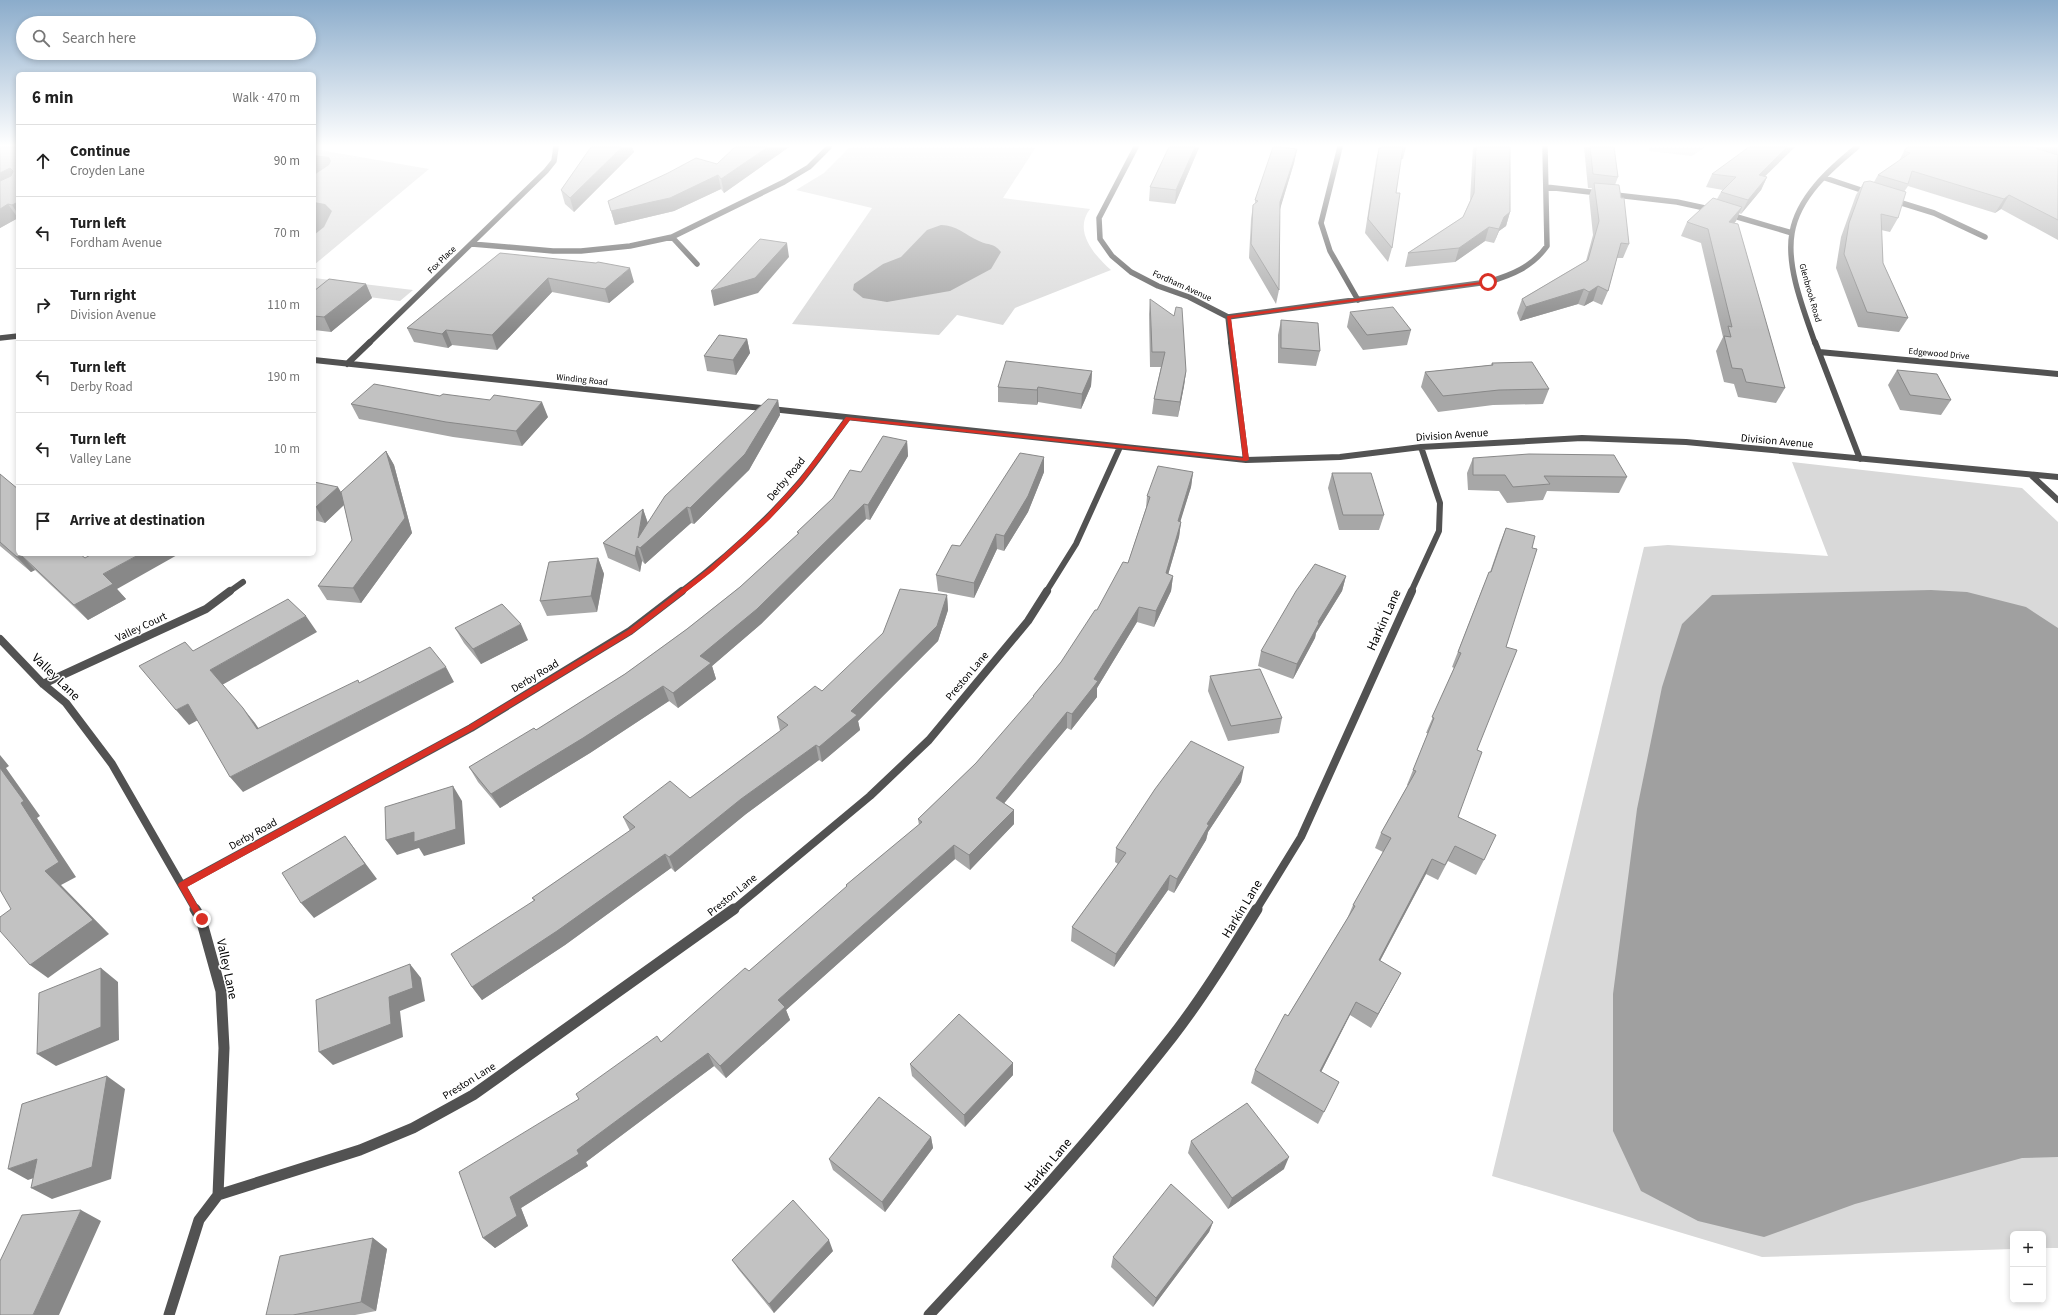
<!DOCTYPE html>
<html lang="en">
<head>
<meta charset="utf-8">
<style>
  :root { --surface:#fff; --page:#f2f2f2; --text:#222; --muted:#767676; --line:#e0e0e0 }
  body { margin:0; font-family:"Source Sans 3",sans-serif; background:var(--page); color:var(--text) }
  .controls { position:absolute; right:12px; bottom:12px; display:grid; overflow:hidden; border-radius:6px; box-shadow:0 2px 6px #0003 }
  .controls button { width:36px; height:36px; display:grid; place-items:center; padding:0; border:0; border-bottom:1px solid var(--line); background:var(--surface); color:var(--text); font:20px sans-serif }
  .stop { position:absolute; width:12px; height:12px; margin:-9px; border:3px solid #d93025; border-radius:50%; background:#fff }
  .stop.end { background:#d93025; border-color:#fff; box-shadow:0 1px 4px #0008 }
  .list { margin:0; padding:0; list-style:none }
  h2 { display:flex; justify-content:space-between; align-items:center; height:52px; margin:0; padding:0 16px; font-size:17px }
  h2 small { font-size:13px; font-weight:400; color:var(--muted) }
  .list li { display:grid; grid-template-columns:26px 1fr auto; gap:12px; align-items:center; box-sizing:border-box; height:72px; padding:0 16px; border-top:1px solid var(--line) }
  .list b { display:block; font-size:15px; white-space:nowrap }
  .list p { margin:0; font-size:13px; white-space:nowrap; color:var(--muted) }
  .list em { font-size:13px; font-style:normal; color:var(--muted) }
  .icon { flex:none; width:22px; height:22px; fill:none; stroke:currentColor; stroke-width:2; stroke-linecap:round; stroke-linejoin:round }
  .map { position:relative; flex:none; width:2058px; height:1315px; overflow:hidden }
  .search { position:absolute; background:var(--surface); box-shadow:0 2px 6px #0003; left:16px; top:16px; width:300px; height:44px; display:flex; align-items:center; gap:10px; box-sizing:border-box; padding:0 14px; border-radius:22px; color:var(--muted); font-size:15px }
  .panel { position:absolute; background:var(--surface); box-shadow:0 2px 6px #0003; left:16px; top:72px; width:300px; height:484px; border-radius:6px }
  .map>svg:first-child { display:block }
</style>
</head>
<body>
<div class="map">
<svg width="2058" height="1315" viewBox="0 0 2058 1315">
  <rect width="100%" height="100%" fill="#fff"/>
  <path fill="#d9d9d9" d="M850,147H1036L1003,198L1090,209C1073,231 1094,255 1111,270L1015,308L1003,325L957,315L939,335L792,324L872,208L796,190L824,173Z
    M1649,147H1705L1692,156L1649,151Z
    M314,149L429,169L314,265Z
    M314,278L413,290L400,301L314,290Z
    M1792,462L2022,488L2058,522V1248H2043V1234H2013V1249L1762,1257L1492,1176L1644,547L1668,545L1828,556Z"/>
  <path fill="#a0a0a0" d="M314,155L329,157L331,161L329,165L314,175Z
    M314,202L325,204L332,211L324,227L314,235Z
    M941,225C957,225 965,235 979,241C989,246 993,242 1001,252L991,269L950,291L887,302L863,298L853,290L854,284L883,264L901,257L927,230Z
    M1931,590L1967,592L2026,607L2058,628V1157L2022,1158L1855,1204L1764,1237L1698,1221L1641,1191L1613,1131V994L1637,809L1662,687L1682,624L1712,595Z"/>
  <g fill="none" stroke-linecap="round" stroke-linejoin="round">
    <path stroke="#525252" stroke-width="5.5" d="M1136,147L1099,218L1100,239L1112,256L1131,272L1158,286L1189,297L1228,317L1231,343
      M1340,147L1321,223L1330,251L1358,300
      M1825,178L1870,193
      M1546,187L1677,202L1714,210
      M1892,200L1934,213L1985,237
      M1727,214L1792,233
      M672,237L697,264
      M472,244L553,251H581L630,246L672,237L784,182L809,167L829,147
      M1228,317L1488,282C1512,275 1532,267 1547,246L1545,147
      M0,338L18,336
      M369,343L546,171L554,161L556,147
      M1815,343C1804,311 1786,267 1792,233C1798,197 1830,169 1857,147"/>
    <path stroke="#525252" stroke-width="6" d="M1231,342L1246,460
      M1815,342L1860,459
      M1819,352L2058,374
      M314,360L1246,460L1340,457L1421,447L1582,438L1686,442L2058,477
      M347,364L370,342
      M2031,475L2058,500
      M229,592L243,582
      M681,592C724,559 765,523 800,482C817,462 832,439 848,418
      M1046,592L1076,544L1120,447
      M1411,592L1439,531L1440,503L1421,447"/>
    <path stroke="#525252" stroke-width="8" d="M0,639L43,684L66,703L112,764L196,910
      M43,684L206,609L230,591
      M182,885L471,728L630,631L682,591
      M733,910L870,796L929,740L1028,621L1047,591
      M1256,910L1301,837L1412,591"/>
    <path stroke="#525252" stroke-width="11" d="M218,1195L360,1150L413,1128L473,1095L734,909
      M169,1315L199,1220L218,1195L224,1048L221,991L201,919L195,909
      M929,1315C1013,1225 1096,1134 1172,1037C1203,997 1230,953 1257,909"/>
  </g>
  <path fill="#a7a7a7" d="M0,147H18V218L0,228Z
    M591,147H632L634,152L574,212L565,204L561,190Z
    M735,147H789L724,193L721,189L674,211L615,225L608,201L717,164Z
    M1169,147H1199L1198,150L1175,204L1149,201L1150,187Z
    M1380,147H1406L1403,159H1401L1396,193L1392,248L1388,262L1365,233L1376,161L1379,148H1380Z
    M1473,147H1510V212L1506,226L1499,231L1494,243L1485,241L1455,262L1405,267L1408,253L1463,217L1470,201Z
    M1584,147H1614L1618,177L1615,185L1629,244L1623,258H1617L1608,291L1602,305L1593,301L1584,306L1578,304L1520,321L1517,313L1522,299L1586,261L1593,235L1589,196L1592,188H1588Z
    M1907,147H2058V240L2001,209L1995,213L1908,186L1904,192L1898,218L1890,232L1881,230L1883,263L1908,318L1899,332L1858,327L1836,268L1841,237L1856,195L1864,182H1874L1878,175L1899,161L1904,151Z
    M1297,149L1294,163L1280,208L1279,290L1276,304L1249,258L1251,219L1253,205L1255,204V200Z
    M1712,174L1765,176L1767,177L1761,190L1741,214L1739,213L1736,221L1734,223L1785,388L1776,403L1738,397L1734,384L1724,382L1716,351L1723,337L1701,243L1681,236L1687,222L1717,199L1721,192L1723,190L1706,187Z
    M500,253L634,282L609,303L552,292L497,350L452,345L448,348L414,342L407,328Z
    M366,284L372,298L331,332L314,330V291Z
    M1150,299L1186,371L1184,386L1178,417L1152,414L1154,399L1161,367H1150L1149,314Z
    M1350,312L1411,330L1407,345L1363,350L1347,327Z
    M1281,320L1320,351L1316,366L1278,363V335Z
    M747,339L750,353L736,375L707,371L704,356Z
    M1492,363L1549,389L1543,404L1493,405L1438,412L1421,387L1425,372L1491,365Z
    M1897,370L1951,400L1941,415L1900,410L1888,385Z
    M1092,371L1091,386L1081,409L1038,402L1037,405L998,402V387Z
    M440,396L548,417L522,446L453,437L359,419L351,404Z
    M778,400L780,415L749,470L694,524L691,523L645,564L642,561L640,572L608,558L603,543L643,509L648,523Z
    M907,441L908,456L870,520L866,519L761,624L712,666L716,679L678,708L669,701L590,753L500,808L478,782L469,767L536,730L625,674L687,629L740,587L798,534L797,532L861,472Z
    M386,451L394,465L412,533L361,603L327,600L318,586L352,540L344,505L325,523L314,520V482L341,493Z
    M1044,457V472L1028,512L1004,551L997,549L974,598L938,591L936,575L960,546Z
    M1473,458L1627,477L1619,493L1547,491L1543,500L1507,503L1499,491L1468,490L1467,473Z
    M1193,472L1191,487L1180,521L1181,522L1179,537L1168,574L1173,576L1171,591L1154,627L1137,622L1097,688V697L1071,730L1067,728L1004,803L1014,810V824L970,870L955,859L786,1010L790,1020L726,1078L714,1066L586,1162L588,1166L521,1208L528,1226L495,1248L483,1238L579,1099L661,1042L749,971L847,887L846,885L919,825L918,819L976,763L1033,699V696L1061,662L1097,610L1128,563L1146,508L1147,496Z
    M1332,473L1384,515L1379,530H1339L1328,488Z
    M0,474L18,554L117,589L126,599L88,620L35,570L31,572L0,546Z
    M1506,528L1532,548L1506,647L1458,817L1484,860L1476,875L1448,861L1438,880L1426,874L1380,961L1394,986L1371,1028L1350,1015L1321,1072L1339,1082L1318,1124L1251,1083L1255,1070L1347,919L1353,905L1383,852L1375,848L1381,833L1408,785H1407L1428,733H1426L1454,668L1452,667L1483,587L1490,572L1500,543Z
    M598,558L604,574L597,612L547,616L540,601Z
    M1346,576L1342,591L1316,633L1315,638L1293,679L1258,666L1261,651Z
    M947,595L948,610L938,641L858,721L860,730L822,762L819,760L746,814L675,872L671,868L565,945L482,1000L472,987L534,901L532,898L630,831L623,817L690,798L780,731L777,717L822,691Z
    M455,628L528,640L481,664L464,643Z
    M1210,676L1282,718L1279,733L1228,741L1208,691Z
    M1241,782L1208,832L1206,840L1174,893L1168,890L1114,967L1071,941L1072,927L1118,864L1115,862L1116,848Z
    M1013,1063V1075L965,1127L912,1076L910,1064Z
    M931,1137L933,1148L885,1212L833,1170L829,1159Z
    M1191,1141L1284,1169L1228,1209L1188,1153Z
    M1213,1222L1209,1232L1153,1307L1111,1267L1113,1257Z
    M373,1238L387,1249L376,1311L355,1315H266Z
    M833,1251L774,1313L739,1270L732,1260Z"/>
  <path fill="#888" d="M622,147H632L634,152L574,212L570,198Z
    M768,147H789L724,193L721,179Z
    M1195,147H1199L1198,150L1175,204L1176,190Z
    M1787,147H1795L1753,188L1759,175Z
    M1297,149L1294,163L1278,216L1280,202Z
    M10,168L18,181L0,190V173Z
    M718,175L721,189L674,211L615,225L611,211Z
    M1767,177L1761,190L1741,214L1748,200Z
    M2009,195L2001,209L1995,213L2004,199Z
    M18,202V214L12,205Z
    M8,204L18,218L0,228V209Z
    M1742,207L1736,221L1723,236L1729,222Z
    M1510,212L1506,226L1499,231L1494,243L1499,229L1504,217Z
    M1489,227L1485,241L1455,262L1459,248Z
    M787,243L789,257L758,293L714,306L711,291Z
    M630,268L634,282L609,303L605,289Z
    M548,278L552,292L497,350L492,335Z
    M366,284L372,298L331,332L324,317Z
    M1598,286L1593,301L1584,306L1589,292Z
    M1584,289L1578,304L1520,321L1526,307Z
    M446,330L452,345L448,348L442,334Z
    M747,339L750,353L736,375L733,360Z
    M1092,371L1091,386L1081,409L1082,394Z
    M1186,371L1184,386L1178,417L1180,402Z
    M1038,387V402L1037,405V390Z
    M778,400L780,415L749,470L694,524L690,508Z
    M542,402L548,417L522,446L516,431Z
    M907,441L908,456L870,520L868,505Z
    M386,451L394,465L412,533L361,603L353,588Z
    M1044,457V472L1028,512L1004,551V536Z
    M1193,472L1191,487L1176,536L1178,521Z
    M338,487L347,502L325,523L316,507Z
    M864,504L866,519L761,624L712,666L716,679L678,708L673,693L700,656Z
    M687,507L691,523L645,564L640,548L638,538L643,509L648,524Z
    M1181,522L1179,537L1164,589L1166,573Z
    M996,534L997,549L974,598V583Z
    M637,546L642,561L640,572L635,556Z
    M140,554H179L117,589L126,599L88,620L74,605L103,574Z
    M21,555L35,570L31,572L17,557Z
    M598,558L604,574L597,612L591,596Z
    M1173,576L1171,591L1154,627L1156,611Z
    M1346,576L1342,591L1316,633L1315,638L1293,679L1297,664L1318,622Z
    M947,595L948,610L938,641L858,721L860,730L822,762L819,747L851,711Z
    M1139,607L1137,622L1097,688V697L1071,730L1072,714L1094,679Z
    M306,616L317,632L222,685L210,670Z
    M521,624L528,640L481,664L473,649Z
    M446,667L454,682L243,792L230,777Z
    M663,686L669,701L590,753L500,808L491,794Z
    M188,704L200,719L189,725L176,710Z
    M243,708L255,723L269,744L257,729Z
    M1067,712V728L996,813V798Z
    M816,745L819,760L746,814L675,872L669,857L741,799Z
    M0,755L9,766L6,768L40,816L37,818L76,877L61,885L109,934L48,978L30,965L45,871L21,803L0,768Z
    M1244,767L1241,782L1208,832L1206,840L1174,893L1177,879L1207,824Z
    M453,786L462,801L465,844L424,856L419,848L397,855L386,840Z
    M1014,810V824L970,870L969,855Z
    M345,836L377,879L314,918L301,903Z
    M954,845L955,859L786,1010L790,1020L726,1078L720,1066L778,1000Z
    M665,854L671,868L565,945L482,1000L472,987Z
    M1432,859L1426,874L1373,974L1379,960Z
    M1170,875L1168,890L1114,967L1116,954Z
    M410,964L421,978L425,1001L400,1011L403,1037L333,1065L319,1052L389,997Z
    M101,968L118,982L119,1040L56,1066L37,1054Z
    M1401,973L1394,986L1371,1028L1378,1014Z
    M1356,1002L1350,1015L1315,1084L1320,1071Z
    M708,1053L714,1066L586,1162L588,1166L521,1208L528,1226L495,1248L483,1238L510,1197L577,1150Z
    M1013,1063V1075L965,1127L964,1115Z
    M107,1076L125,1089L111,1179L52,1199L31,1188Z
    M931,1137L933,1148L885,1212L882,1202Z
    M1289,1157L1284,1169L1228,1209L1232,1198Z
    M37,1159L57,1170L28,1180L8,1169Z
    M81,1210L101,1221L59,1315H33Z
    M1213,1222L1209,1232L1153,1307L1156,1298Z
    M373,1238L387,1249L376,1311L361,1302Z
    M829,1240L833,1251L774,1313L769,1304Z"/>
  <path fill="#c2c2c2" stroke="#888" d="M0,147H18V202L12,205L8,204L0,209V181L11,176L13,171L10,168L0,173Z
    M591,147H622L570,198L561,190Z
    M735,147H768L721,179L718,175L670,198L611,211L608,201L668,173L696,158L717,164Z
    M1169,147H1195L1176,190L1150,187Z
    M1273,147H1279L1297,149L1280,202L1279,290L1251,244L1253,205L1258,201L1255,200Z
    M1381,147H1403L1396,193H1400L1392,248L1368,219L1379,148H1381Z
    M1476,147H1510V212L1504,217L1499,229L1489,227L1459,248L1408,253L1463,217L1474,193Z
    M1590,147H1614L1618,177L1593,174Z
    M1749,147H1787L1759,175L1767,177L1748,200L1721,192L1736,177L1712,174Z
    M1907,147H2032L2058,155V220L2009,195L2004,199L1912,171L1908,184L1878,175L1910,153L1904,151Z
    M1870,181L1906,192L1898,218L1881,214L1883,263L1908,318L1867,312L1844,254L1849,223L1864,182Z
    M1594,183L1619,185L1621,198H1624L1629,244L1621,243L1608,291L1598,286L1589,292L1584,289L1526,307L1522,299L1588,260L1599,221Z
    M1713,198L1742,207L1729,222L1738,224L1785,388L1746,382L1742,369L1732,368L1724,336L1731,337L1728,326L1732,327L1708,229L1687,222Z
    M760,239L787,243L755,278L711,291Z
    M500,253L596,263L598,262L630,268L605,289L548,278L492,335L446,330L442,334L407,328Z
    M329,279L366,284L324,317L314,316V291Z
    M1150,299L1174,316L1176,307L1182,308L1186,371L1180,402L1154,399L1165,352H1152Z
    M1393,307L1411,330L1367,335L1350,312Z
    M1281,320L1318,323L1320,351L1281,348Z
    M719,335L747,339L733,360L704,356Z
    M1006,361L1092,371L1082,394L1038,387L1037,390L998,387Z
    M1532,362L1549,389L1499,390L1443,396L1425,372L1493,365L1492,363Z
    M1897,370L1937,374L1951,400L1910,395Z
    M374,384L440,396L443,394L490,400L494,395L542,402L516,431L446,422L351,404Z
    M768,399L778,400L745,454L690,508L687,507L640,548L637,546L635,556L603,543L643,509L638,538L665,496Z
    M883,436L907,441L868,505L864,504L757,609L700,656L711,663L673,693L663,686L583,738L491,794L469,767L534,728L536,730L625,674L687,629L740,587L799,533L797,532L833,498L850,470L861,472Z
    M386,451L405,518L353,588L318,586L352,540L341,492Z
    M1020,453L1044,457L1028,496L1004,536L996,534L974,583L936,575L952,545L960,546Z
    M1529,454L1614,455L1627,477L1544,476L1550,484L1513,487L1505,475H1473V458Z
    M1158,466L1193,472L1178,521L1181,522L1166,573L1173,576L1156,611L1139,607L1094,679L1098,681L1072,714L1067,712L996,798L1014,810L969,855L954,845L778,1000L785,1007L720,1066L708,1053L577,1150L579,1154L510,1197L517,1216L483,1238L459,1172L579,1099L576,1094L657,1036L661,1042L745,968L749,971L847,886L846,885L922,822L918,819L976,763L1034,696H1033L1061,662L1095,610H1097L1123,562L1128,563L1150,497L1147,496Z
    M1332,473H1371L1384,515H1343Z
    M0,474L18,489V554H80L85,558L92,554H140L103,574L113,584L74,605L21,555L17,557L0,542Z
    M314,482L338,487L316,507H314Z
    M1506,528L1535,536L1532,548L1537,549L1506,647L1517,650L1477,750L1482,752L1458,817L1496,835L1484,860L1455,846L1445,865L1432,859L1379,960L1401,973L1378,1014L1356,1002L1320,1071L1339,1082L1324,1112L1255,1070L1285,1014L1288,1016L1355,906L1353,905L1391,838L1381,833L1416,771L1413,770L1434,718L1432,717L1461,653L1458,652L1489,572H1491Z
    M598,558L591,596L540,601L549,562Z
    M1315,564L1346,576L1318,622L1319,623L1297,664L1261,651L1296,591Z
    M900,589L947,595L937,626L851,711L857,715L819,747L816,745L741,799L669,857L665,854L557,931L472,987L451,954L535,900L532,898L635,827L623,817L670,781L690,798L788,725L777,717L815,686L822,691L883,633Z
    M288,599L306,616L210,670L243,708L257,729L358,680L359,683L430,647L446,667L230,777L188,704L176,710L139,666L185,642L193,651Z
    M502,604L521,624L473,649L455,628Z
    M1260,669L1282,718L1231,726L1210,676Z
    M1191,741L1244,767L1207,824L1209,825L1177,879L1170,875L1116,954L1072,927L1126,853L1116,848L1155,789Z
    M0,768L24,801L21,803L59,862L45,871L93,920L30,965L0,931V917L11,909L0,890Z
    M453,786L456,829L414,842V832L386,840L385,807Z
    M345,836L365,864L301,903L282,873Z
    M410,964L413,988L389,997L391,1024L319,1052L316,1000Z
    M101,968V1027L37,1054L39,993Z
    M959,1014L1013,1063L964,1115L910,1064Z
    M107,1076L92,1167L31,1188L37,1159L8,1169L22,1104Z
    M879,1097L931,1137L882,1202L829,1159Z
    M1247,1103L1289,1157L1232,1198L1191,1141Z
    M1171,1184L1213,1222L1156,1298L1113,1257Z
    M793,1200L829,1240L769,1304L732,1260Z
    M81,1210L33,1315H0V1261L22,1215Z
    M373,1238L361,1302L293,1315H266L280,1256Z"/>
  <linearGradient id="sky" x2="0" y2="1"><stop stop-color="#8baccb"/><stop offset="0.44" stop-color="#fff"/><stop offset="1" stop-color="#fff" stop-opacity="0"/></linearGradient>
  <rect width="2058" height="331" fill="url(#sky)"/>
  <path fill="#d93025" d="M1488,281L1489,283L1231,318L1249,460L1246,461L850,420L803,482L770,519L713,571L633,633L473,730L187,887L204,917V922H199L178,885L179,883L468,726L628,630L709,568L766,516L799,480L846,417L1243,458L1227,316Z"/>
  <g text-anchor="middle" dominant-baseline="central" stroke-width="3" stroke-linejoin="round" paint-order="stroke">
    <g font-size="9" fill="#000" stroke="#fff">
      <text transform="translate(442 260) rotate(-44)">Fox Place</text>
      <text transform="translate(1182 286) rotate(24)">Fordham Avenue</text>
      <text transform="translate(1810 293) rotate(74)">Glenbrook Road</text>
      <text transform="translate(1939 354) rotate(5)">Edgewood Drive</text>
      <text transform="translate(582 380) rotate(6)">Winding Road</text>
    </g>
    <g font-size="11" fill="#000" stroke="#fff">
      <text transform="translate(1452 435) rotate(-4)">Division Avenue</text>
      <text transform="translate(1777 441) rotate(5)">Division Avenue</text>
      <text transform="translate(786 479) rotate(-50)">Derby Road</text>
      <text transform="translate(141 627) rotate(-25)">Valley Court</text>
      <text transform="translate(535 676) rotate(-31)">Derby Road</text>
      <text transform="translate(967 676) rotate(-50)">Preston Lane</text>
      <text transform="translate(253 834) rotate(-29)">Derby Road</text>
      <text transform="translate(732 895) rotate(-39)">Preston Lane</text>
      <text transform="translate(469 1081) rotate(-32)">Preston Lane</text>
    </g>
    <g font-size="13" fill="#000" stroke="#fff">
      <text transform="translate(1384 620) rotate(-66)">Harkin Lane</text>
      <text transform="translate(56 677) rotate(44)">Valley Lane</text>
      <text transform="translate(1242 909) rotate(-59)">Harkin Lane</text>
      <text transform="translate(227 969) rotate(78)">Valley Lane</text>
      <text transform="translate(1048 1165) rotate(-50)">Harkin Lane</text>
    </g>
  </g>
</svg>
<div class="controls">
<button>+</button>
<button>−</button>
</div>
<div class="stop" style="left:1488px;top:282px"></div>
<div class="stop end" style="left:202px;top:919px"></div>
<div class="search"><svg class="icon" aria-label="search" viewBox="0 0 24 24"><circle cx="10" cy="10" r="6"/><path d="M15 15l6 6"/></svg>Search here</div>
<section class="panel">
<h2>6 min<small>Walk · 470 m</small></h2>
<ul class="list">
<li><svg class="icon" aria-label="ahead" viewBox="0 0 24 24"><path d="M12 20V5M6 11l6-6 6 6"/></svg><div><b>Continue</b><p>Croyden Lane</p></div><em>90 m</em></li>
<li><svg class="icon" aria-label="left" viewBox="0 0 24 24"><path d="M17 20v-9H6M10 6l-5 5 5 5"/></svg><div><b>Turn left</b><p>Fordham Avenue</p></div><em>70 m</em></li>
<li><svg class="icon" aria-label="right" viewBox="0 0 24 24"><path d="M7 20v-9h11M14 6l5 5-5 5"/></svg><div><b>Turn right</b><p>Division Avenue</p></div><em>110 m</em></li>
<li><svg class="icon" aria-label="left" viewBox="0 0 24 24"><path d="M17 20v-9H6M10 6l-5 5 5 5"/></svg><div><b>Turn left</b><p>Derby Road</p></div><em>190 m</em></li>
<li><svg class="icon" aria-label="left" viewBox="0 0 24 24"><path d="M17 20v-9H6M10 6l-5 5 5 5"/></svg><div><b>Turn left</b><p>Valley Lane</p></div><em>10 m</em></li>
<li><svg class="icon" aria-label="arrive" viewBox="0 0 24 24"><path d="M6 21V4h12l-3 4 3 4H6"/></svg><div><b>Arrive at destination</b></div></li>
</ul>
</section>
</div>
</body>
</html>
